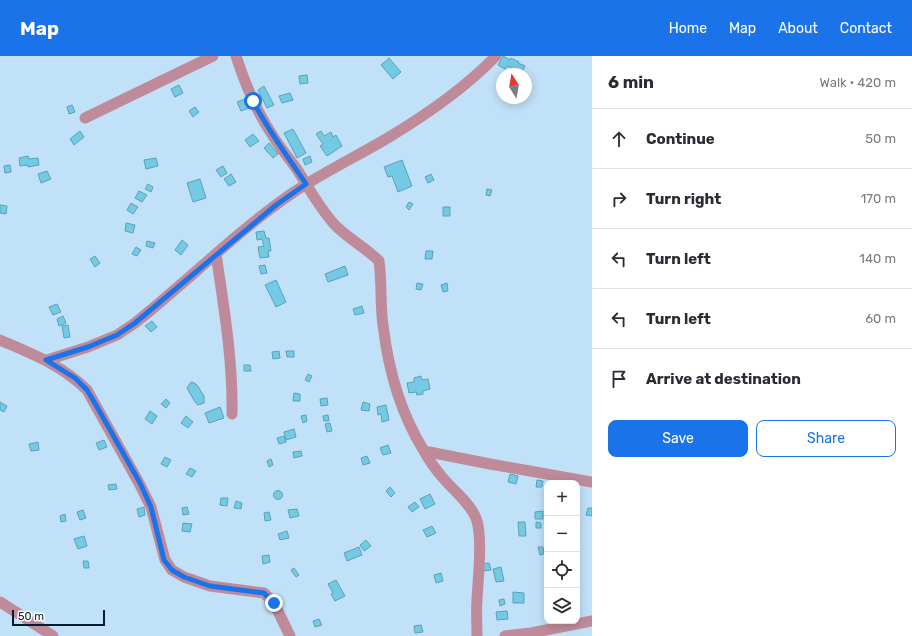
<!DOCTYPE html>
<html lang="en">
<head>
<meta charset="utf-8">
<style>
  :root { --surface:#fff; --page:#f7f7f7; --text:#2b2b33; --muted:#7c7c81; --line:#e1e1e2; --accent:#1a73e8 }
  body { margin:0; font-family:Rubik,sans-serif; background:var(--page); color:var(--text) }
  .controls { position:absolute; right:12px; bottom:12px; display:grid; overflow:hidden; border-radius:8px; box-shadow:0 2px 10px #0003 }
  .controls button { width:36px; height:36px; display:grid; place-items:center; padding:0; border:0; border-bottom:1px solid var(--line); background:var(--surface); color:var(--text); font:20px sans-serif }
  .compass { position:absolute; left:496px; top:12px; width:36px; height:36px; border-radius:50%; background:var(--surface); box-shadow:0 2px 10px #0003; rotate:349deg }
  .scale { position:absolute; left:12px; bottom:10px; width:93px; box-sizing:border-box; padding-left:4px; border:2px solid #061c2a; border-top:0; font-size:11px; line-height:14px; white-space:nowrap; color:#061c2a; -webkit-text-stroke:3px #fdfdfd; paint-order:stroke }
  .stop { position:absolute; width:12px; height:12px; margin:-9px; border:3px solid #1a73e8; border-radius:50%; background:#fff }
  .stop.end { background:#1a73e8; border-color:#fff; box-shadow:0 1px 4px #0008 }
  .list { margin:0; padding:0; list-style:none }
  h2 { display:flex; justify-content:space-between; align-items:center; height:52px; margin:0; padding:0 16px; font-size:17px }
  h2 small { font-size:13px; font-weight:400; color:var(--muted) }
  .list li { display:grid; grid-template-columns:26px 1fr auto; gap:12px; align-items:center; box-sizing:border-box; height:60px; padding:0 16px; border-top:1px solid var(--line) }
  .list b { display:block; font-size:15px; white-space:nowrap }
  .list em { font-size:13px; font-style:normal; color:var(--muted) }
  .actions { display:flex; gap:8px; padding:12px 16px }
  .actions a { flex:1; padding:9px 0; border:1px solid var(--accent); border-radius:8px; text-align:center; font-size:14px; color:var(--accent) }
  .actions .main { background:var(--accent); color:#fff }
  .icon { flex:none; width:22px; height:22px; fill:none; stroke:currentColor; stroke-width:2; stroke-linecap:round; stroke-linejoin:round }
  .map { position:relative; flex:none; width:592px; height:580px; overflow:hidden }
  header { display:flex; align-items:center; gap:24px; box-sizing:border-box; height:56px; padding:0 20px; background:var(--accent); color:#fff }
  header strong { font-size:19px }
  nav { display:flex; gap:22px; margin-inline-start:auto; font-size:14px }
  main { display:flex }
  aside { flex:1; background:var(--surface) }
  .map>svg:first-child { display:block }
</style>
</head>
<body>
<header>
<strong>Map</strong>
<nav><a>Home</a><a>Map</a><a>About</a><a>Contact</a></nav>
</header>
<main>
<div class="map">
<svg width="592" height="580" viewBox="0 0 592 580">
  <rect width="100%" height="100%" fill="#c1e1f8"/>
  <path fill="#75cae3" stroke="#5aa1b7" d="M503,0L510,4L511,2L519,6L518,7L525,10L521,18L514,17L515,14L507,10L505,13L498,9Z
    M389,2L401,16L393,23L381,9Z
    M307,19L308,27L300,28L299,20Z
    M179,29L183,37L175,41L171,33Z
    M264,30L274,49L267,52L258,34Z
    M290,37L293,44L282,47L279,40Z
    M245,43L249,52L241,55L237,46Z
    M72,49L75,56L69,58L67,51Z
    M195,51L199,56L193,61L189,55Z
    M293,73L306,97L297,102L284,77Z
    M80,75L84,81L74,89L70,83Z
    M321,75L324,80L331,76L333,81L336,79L342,90L327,100L320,90L323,88L316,78Z
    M253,78L259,85L250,91L245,84Z
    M269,87L278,98L273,102L264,92Z
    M28,100L29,103L38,102L39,109L28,111V109L20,110L19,102Z
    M310,100L312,106L305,109L303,103Z
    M156,102L158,110L146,113L144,104Z
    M402,104L412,130L398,136L392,120L388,121L384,111Z
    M10,109L11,116L5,117L4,110Z
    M223,110L227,117L221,121L216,114Z
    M47,115L51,123L41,127L38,118Z
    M231,118L236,126L229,130L224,123Z
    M431,118L434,124L428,127L425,121Z
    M200,123L206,142L193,146L187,127Z
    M148,128L153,131L151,136L145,133Z
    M487,133L492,134L490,140L486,139Z
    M139,135L147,139L142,146L135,142Z
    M409,146L413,148L409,154L406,151Z
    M131,147L138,151L133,158L127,154Z
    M0,149L7,150L6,158L0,157Z
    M443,151H450V160H443Z
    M126,167L135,169L133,177L125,175Z
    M264,175L266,182H269L271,195H268L269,201L260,202L258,191L264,190L262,183L257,184L256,176Z
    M182,184L188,189L181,199L175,194Z
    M147,185L155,187L153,192L146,190Z
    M136,191L141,194L137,200L132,198Z
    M426,195H433L432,203H425Z
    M95,200L100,207L95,211L90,203Z
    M265,209L267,217L261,218L259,210Z
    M345,210L348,219L328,226L325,218Z
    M276,224L286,246L276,251L265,229Z
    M417,227L423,228L421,234L416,233Z
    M447,227L448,235L443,236L441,229Z
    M57,248L61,256L53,259L49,251Z
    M362,250L364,257L355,259L353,253Z
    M63,260L66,267L59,270L57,263Z
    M152,265L157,271L151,276L145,270Z
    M68,269L70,281L64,282L62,270Z
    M279,295L280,302L273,303L272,296Z
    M286,295H294V301H287Z
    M244,309H250L251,315H244Z
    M308,318L312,320L309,326L305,324Z
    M421,320L422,324L428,323L430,333L423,335V338L417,339L416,336L409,337L407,327L414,326V322Z
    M191,326L194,327L197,329L204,340V347L198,349L195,346L187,332Z
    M294,337L300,338V345H293Z
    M327,342L328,349L321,350L320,343Z
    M166,343L170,347L166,352L161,348Z
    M0,346L7,350L4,356L0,354Z
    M363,346L370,348L369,355L361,354Z
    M386,349L389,364L382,366L381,358L378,359L377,351Z
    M220,351L224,362L209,367L205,357Z
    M150,355L157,360L152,368L145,363Z
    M306,359L307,365L303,367L301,360Z
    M328,359L329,365H324L323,360Z
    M186,360L193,366L188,372L181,367Z
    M330,367L332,375L327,376L325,368Z
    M294,373L296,381L286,384L284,376Z
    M284,380L286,386L279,388L277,382Z
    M104,384L107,391L99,394L96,387Z
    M38,386L39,394L31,395L29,388Z
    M388,389L391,397L383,399L380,392Z
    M301,395L302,400L294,402L293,396Z
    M367,400L370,407L363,409L361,402Z
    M165,401L171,404L167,411L161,408Z
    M271,403L273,409L269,411L267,405Z
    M190,412L196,415L192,421L186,418Z
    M510,418L518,420L516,428L508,426Z
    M537,424L543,425L542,431H536Z
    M116,428L117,433L109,434L108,429Z
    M390,431L395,437L391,441L386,435Z
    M273.5 439a4.5 4.5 0 1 1 9 0a4.5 4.5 0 1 1-9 0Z
    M430,438L435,448L425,453L420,443Z
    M221,442H228L227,450L220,449Z
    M236,445L242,447L241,453L234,452Z
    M415,446L419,451L412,456L408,451Z
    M144,451L145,459L139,461L137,453Z
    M187,451L189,458L183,459L182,452Z
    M588,452H592V460L586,459Z
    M297,453L299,460L290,462L288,454Z
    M83,454L86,462L80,464L77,456Z
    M543,455V463H535V456Z
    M269,456L271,464L265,465L264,457Z
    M65,458L66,465L61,466L60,460Z
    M518,466H525L526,480H519Z
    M536,466L541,467V472H536Z
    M183,467L192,468L190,476L182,475Z
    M432,470L436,477L427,481L423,474Z
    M287,475L289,482L280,484L278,478Z
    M84,480L87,490L78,493L74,483Z
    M366,484L371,490L364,495L360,489Z
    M359,491L362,499L347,505L344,497Z
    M538,491H543L544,498L540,499Z
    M269,499L270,506L263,508L262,500Z
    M83,505H88L89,512H84Z
    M489,507L491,514L483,515L481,508Z
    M501,511L504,525L496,526L493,513Z
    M294,512L299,519L296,521L291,514Z
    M441,517L443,525L436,527L434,519Z
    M336,524L345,540L335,545L331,538L333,537L328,528Z
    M513,536L524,537V547H513Z
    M504,543L505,548L500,550L499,544Z
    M507,555L508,563L497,564L496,556Z
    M319,563L322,569L315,571L313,565Z
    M421,569L423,576L415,577L414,570Z"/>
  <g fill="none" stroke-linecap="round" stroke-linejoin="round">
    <path stroke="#bf8b9b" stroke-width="11" d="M236,0C245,28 256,55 273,80C280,92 290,103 298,115C310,134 319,151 334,168C347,182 365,191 379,205C382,226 380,248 383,269C388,312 401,358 424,395C429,404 436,414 443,422C454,435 469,446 476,462C483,480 478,523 477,544C476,556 477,568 477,580
      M85,62L213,0
      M216,198C224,252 233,305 232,358
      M0,284C32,298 62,309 87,334L139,427L151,451L165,504L172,514L184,521L210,530L264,537L274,547L290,580
      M47,304L88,291L117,279L135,267C188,225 236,176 291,138C323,116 358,100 391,80C429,57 465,32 496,0
      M424,395L490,408L592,426
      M0,546L53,580
      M505,580L531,577L592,565"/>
  </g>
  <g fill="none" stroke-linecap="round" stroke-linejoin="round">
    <path stroke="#1a73e8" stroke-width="5" d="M253,45C268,74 288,101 306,128L276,149L135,267L117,279L88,291L46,304L75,322L87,334L96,349L140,427L151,451L164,504L172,514L184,521L210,530L264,537L274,547"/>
  </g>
</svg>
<div class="controls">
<button>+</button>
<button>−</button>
<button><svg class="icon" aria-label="locate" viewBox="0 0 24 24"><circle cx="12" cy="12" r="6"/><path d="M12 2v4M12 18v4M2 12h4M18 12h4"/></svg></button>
<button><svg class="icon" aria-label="layers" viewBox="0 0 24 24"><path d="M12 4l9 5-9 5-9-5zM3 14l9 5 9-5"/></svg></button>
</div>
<svg class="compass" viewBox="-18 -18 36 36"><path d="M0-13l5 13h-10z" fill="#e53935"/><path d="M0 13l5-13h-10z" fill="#7c7c81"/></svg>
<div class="scale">50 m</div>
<div class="stop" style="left:253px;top:45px"></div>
<div class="stop end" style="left:274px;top:547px"></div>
</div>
<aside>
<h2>6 min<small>Walk · 420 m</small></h2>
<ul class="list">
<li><svg class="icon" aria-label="ahead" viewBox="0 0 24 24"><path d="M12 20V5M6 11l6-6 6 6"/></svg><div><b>Continue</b></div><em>50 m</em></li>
<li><svg class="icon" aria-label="right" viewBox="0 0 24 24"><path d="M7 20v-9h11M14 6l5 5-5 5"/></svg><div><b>Turn right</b></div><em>170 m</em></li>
<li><svg class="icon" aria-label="left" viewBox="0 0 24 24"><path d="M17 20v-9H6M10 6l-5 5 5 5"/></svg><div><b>Turn left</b></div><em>140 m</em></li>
<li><svg class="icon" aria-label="left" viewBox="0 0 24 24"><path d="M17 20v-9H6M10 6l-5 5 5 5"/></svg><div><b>Turn left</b></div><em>60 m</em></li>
<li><svg class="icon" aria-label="arrive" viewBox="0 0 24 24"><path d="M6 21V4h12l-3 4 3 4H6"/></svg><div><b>Arrive at destination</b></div></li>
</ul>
<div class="actions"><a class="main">Save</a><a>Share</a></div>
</aside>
</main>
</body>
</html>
